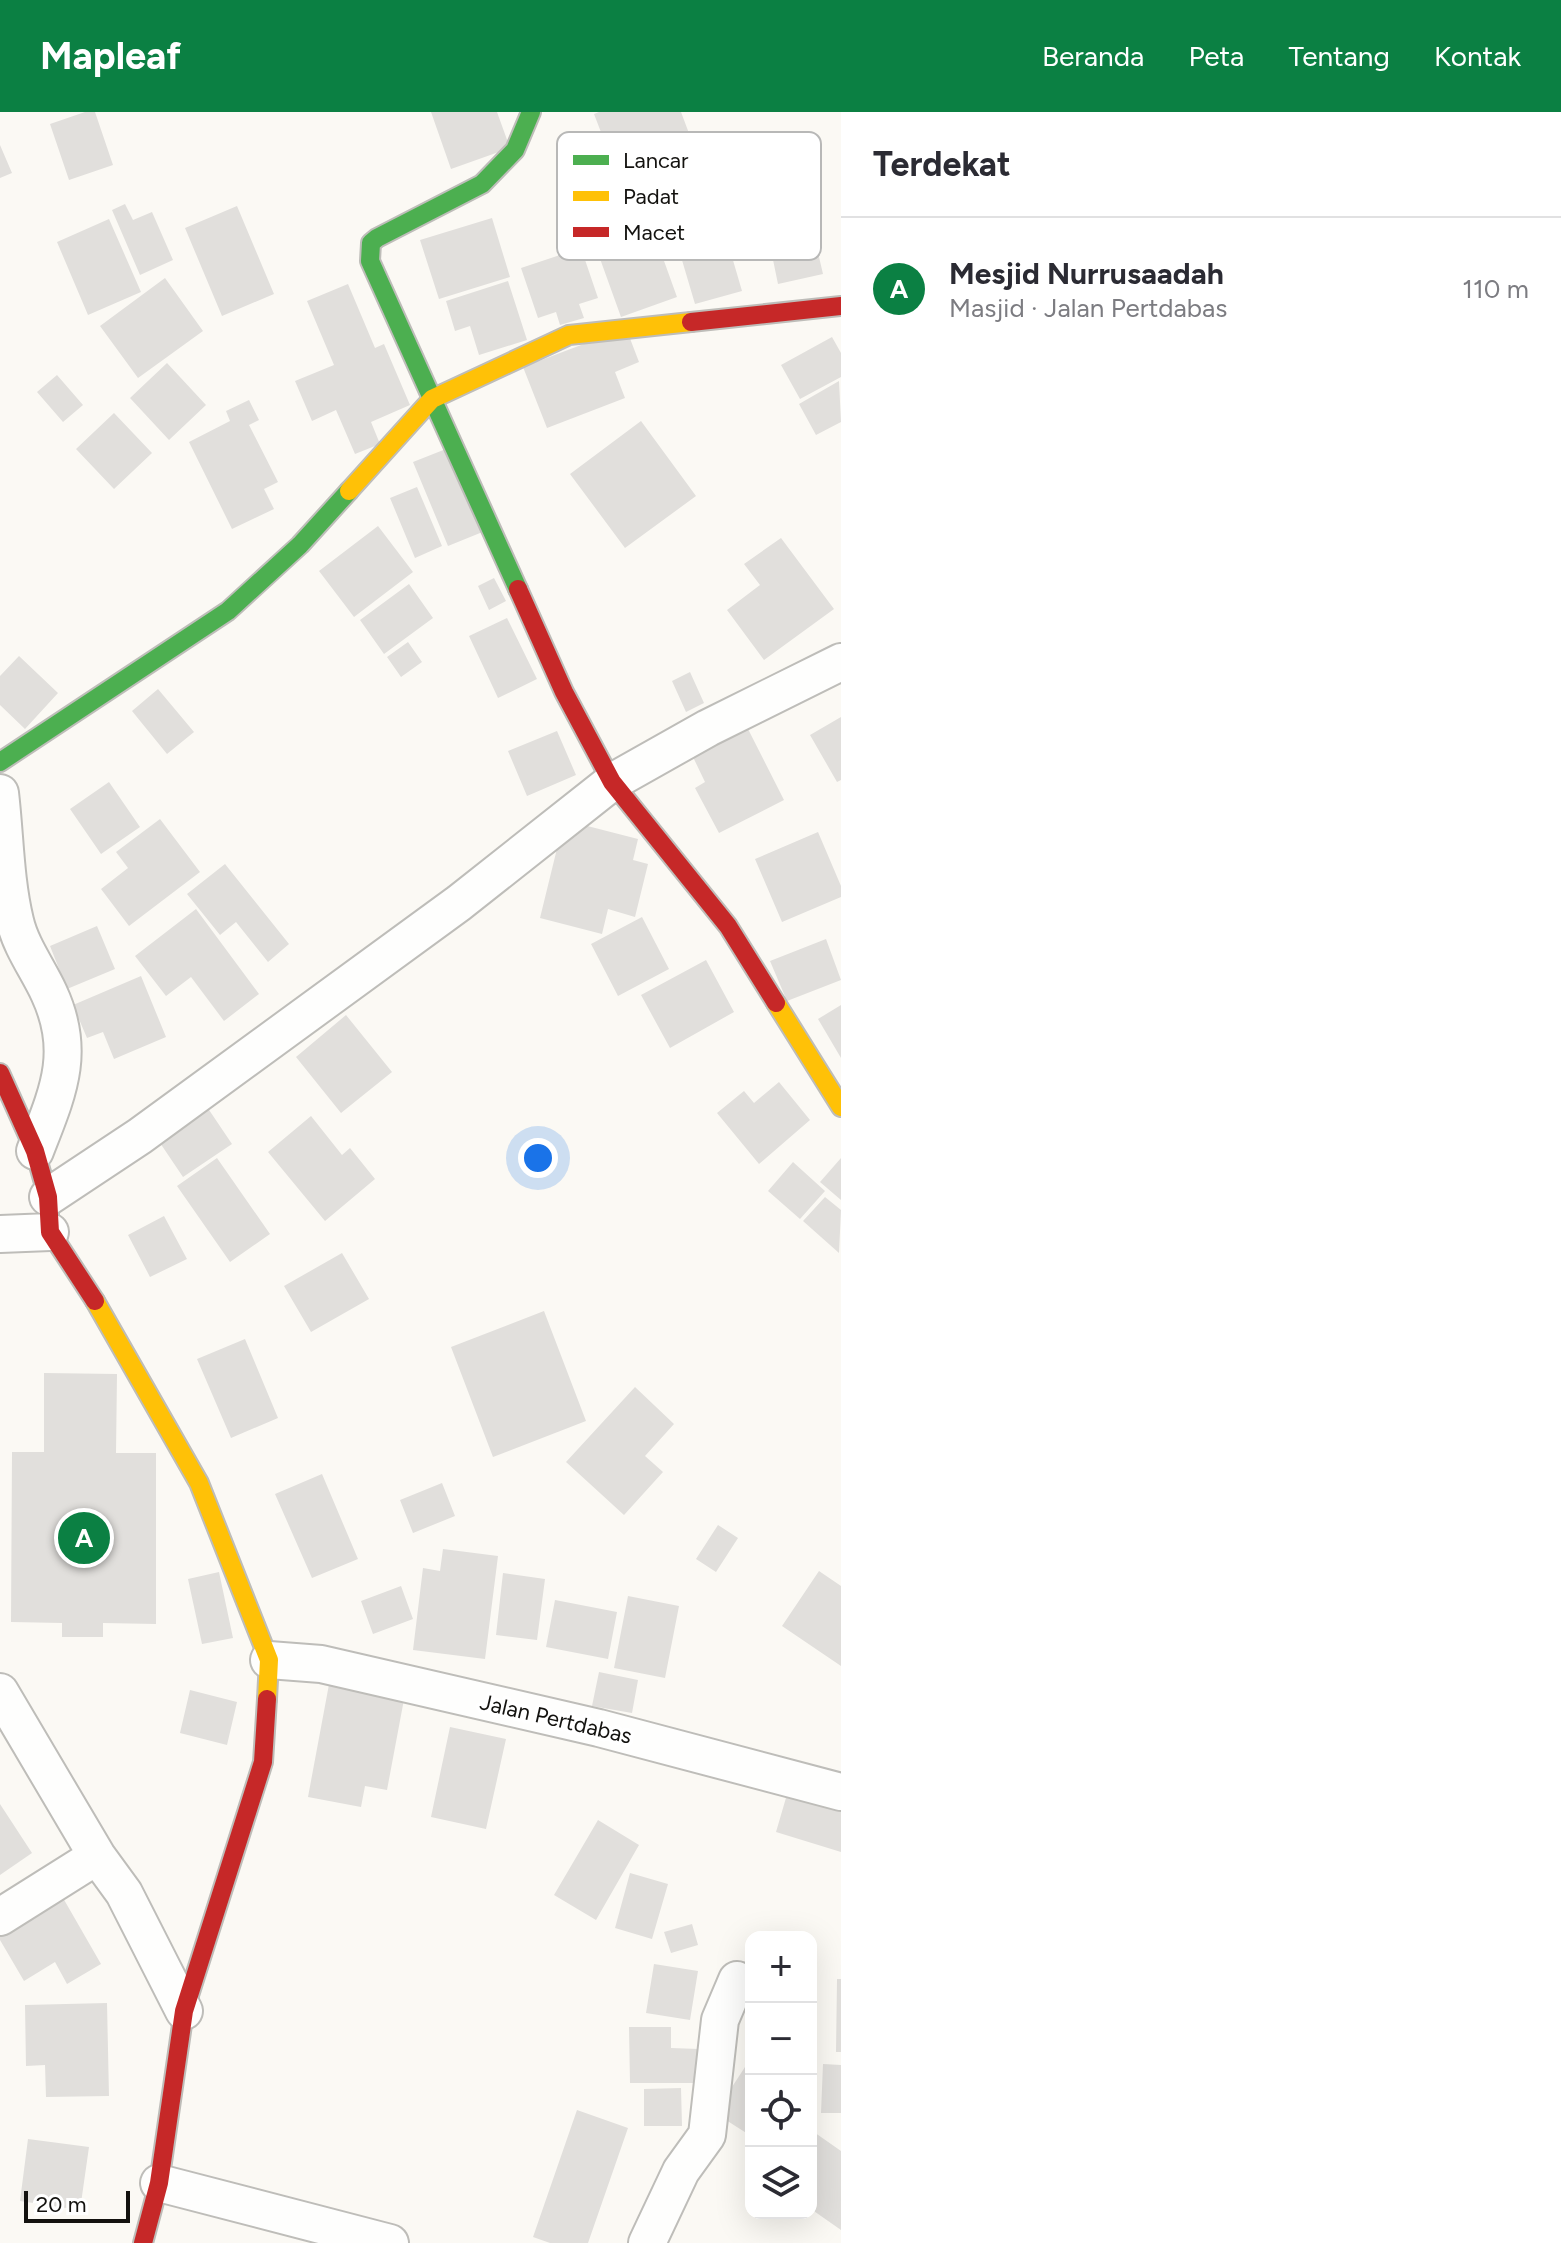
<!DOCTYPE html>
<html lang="id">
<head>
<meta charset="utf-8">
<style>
  :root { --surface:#fff; --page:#f7f7f7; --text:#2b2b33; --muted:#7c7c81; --line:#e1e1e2; --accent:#0b8043 }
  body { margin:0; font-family:Figtree,sans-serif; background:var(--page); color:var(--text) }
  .controls { position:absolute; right:24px; bottom:24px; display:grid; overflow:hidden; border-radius:16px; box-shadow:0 8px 32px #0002 }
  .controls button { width:72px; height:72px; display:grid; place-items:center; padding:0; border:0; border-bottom:2px solid var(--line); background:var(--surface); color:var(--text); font:40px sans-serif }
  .scale { position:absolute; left:24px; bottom:20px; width:106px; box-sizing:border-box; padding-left:8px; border:4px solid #13120f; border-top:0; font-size:22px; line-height:28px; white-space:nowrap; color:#13120f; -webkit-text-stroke:6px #fff; paint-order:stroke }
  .you { position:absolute; left:538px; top:1046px; width:28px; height:28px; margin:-20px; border:6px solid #fff; border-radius:50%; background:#1a73e8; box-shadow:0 0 0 12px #1a73e833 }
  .badge { display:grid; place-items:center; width:52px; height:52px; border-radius:50%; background:var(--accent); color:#fff; font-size:26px; font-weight:700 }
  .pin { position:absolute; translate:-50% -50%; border:4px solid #fff; box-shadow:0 2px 8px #0006 }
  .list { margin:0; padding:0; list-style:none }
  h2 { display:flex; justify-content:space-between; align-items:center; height:104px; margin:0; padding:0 32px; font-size:34px }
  h2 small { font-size:26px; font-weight:400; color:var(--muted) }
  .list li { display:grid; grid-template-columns:52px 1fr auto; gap:24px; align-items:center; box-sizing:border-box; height:144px; padding:0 32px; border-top:2px solid var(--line) }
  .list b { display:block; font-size:30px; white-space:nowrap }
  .list p { margin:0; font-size:26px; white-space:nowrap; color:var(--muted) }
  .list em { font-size:26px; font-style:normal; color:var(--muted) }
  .icon { flex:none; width:44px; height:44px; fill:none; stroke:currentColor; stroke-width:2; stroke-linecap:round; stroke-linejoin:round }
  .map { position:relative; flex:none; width:841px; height:2131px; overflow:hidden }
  header { display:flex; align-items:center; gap:48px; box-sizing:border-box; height:112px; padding:0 40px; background:var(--accent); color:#fff }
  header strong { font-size:38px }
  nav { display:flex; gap:44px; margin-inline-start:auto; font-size:28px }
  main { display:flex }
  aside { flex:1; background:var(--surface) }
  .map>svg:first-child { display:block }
</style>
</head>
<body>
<header>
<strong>Mapleaf</strong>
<nav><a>Beranda</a><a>Peta</a><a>Tentang</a><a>Kontak</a></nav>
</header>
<main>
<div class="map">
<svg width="841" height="2131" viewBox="0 0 841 2131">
  <rect width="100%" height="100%" fill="#fbf9f4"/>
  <path fill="#e1dfdc" d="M85,0H95L113,53L69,68L50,12Z
    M431,0H497L510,36L451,57Z
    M599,0H681L690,24L614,54L594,2Z
    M0,33L12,61L0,66Z
    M125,92L133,108L152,100L173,148L140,163L112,98Z
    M237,94L274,182L222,204L185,116Z
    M718,97L742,179L695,192L671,111Z
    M808,98L823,162L778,172L771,138L757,140L751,109Z
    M492,106L510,165L439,187L420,128Z
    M109,107L141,180L88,203L57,130Z
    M650,110L677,185L621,205L594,130Z
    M581,136L598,186L579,192L584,206L560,213L556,200L538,206L521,156Z
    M165,166L203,219L138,266L100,214Z
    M508,169L527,228L479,243L470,214L455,219L446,189Z
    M348,172L375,236L384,232L410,293L371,310L380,332L355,342L336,298L312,309L295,269L334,253L307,189Z
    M626,216L639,250L615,260L625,286L547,316L523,255Z
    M832,225L841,241V265L800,287L781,253Z
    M167,251L206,293L169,328L130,286Z
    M57,263L83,293L63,310L37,280Z
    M839,269L841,310L816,323L799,292Z
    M249,288L259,308L249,313L278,370L264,377L274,397L232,417L189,330L230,309L226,299Z
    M114,301L152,341L114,377L76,337Z
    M641,309L696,384L625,436L570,362Z
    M451,335L485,419L448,434L413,350Z
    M417,375L442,434L415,446L390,386Z
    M378,414L413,460L354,505L319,459Z
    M781,426L834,497L764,548L727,498L760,473L744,452Z
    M494,466L506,489L489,498L478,474Z
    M409,472L433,506L384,542L360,508Z
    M507,506L537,567L498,586L469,524Z
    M408,530L422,550L401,565L387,545Z
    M19,544L58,581L25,617L0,593V564Z
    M690,560L704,591L686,600L672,569Z
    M158,577L194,620L167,642L132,599Z
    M841,605V668L837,670L810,623Z
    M748,617L784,688L719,721L695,676L705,670L693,645Z
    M557,619L576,663L527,684L508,639Z
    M109,670L140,715L101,742L70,697Z
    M160,707L200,760L129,814L101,777L128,756L116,740Z
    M564,708L638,727L633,748L648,752L635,805L608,797L602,822L540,806Z
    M818,720L841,774V785L782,810L755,747Z
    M225,752L289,832L268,850L236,810L220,823L187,782Z
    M196,797L259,882L224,909L191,865L166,884L135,844Z
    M642,805L669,857L618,884L591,832Z
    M97,814L115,857L67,877L50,834Z
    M826,827L841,868L787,889L770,849Z
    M706,848L734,900L670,936L641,883Z
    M141,864L166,925L114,947L103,920L87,926L73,893Z
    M841,893V946L818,907Z
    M346,903L392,960L341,1001L296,945Z
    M779,970L810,1008L759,1052L717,1001L744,979L754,991Z
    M203,989L232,1032L183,1065L154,1022Z
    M311,1004L342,1043L350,1036L375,1067L325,1109L268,1040Z
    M217,1046L270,1122L230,1150L177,1074Z
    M841,1046V1088L820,1070Z
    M793,1050L825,1079L800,1107L768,1079Z
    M825,1085L841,1098L839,1141L803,1109Z
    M164,1104L187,1147L150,1165L128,1123Z
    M342,1141L369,1187L311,1220L284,1174Z
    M544,1199L586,1309L493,1345L451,1235Z
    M245,1227L278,1306L231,1326L197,1247Z
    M44,1261L117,1262L116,1341H156V1512L103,1511V1525H62V1511L11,1510L12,1340H44Z
    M635,1275L674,1312L645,1344L663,1360L624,1403L566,1350Z
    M322,1362L358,1447L312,1466L275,1382Z
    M442,1371L455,1404L413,1421L400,1388Z
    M718,1413L738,1426L716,1460L696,1447Z
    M443,1437L498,1444L485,1547L413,1538L423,1456L440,1459Z
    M819,1459L841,1474V1554L782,1514Z
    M219,1460L233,1526L202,1532L188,1467Z
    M503,1461L545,1467L537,1528L496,1523Z
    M401,1474L413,1507L373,1522L361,1489Z
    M628,1484L679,1494L665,1566L614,1556Z
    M555,1488L617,1500L608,1547L546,1535Z
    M599,1560L638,1568L632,1601L592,1594Z
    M330,1567L405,1582L387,1678L365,1674L361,1695L308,1685Z
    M190,1578L237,1590L227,1633L180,1621Z
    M450,1615L506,1627L486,1717L431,1705Z
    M788,1679L841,1695V1740L776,1720Z
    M0,1692L32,1741L0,1763Z
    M598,1708L639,1733L596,1808L554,1783Z
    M630,1761L668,1772L652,1827L615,1816Z
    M59,1779L101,1852L67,1872L55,1850L24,1869L0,1828V1814Z
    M692,1812L698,1833L671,1841L664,1820Z
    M654,1852L698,1859L690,1908L646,1901Z
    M837,1867H841V1940H836Z
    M107,1891L109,1984L46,1985L45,1953L26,1954L25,1893Z
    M629,1915H671V1936L699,1937L700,1971H630Z
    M823,1952L841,1953V2001H821Z
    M745,1955L751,1959V2024L715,2001Z
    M681,1976L682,2014H644V1977Z
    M577,1998L628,2016L588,2131H550L533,2125Z
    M811,2018L841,2039V2118L811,2097Z
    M28,2027L89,2035L80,2098L20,2089Z"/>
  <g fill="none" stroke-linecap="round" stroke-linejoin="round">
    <g stroke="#bebdb9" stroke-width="40">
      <path id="street" d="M0,681C5,723 5,768 15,809C21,835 38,857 49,881C77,941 57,982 35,1039
        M48,1085L140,1024L459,791L612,670L708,616L841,550
        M0,1122L50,1120
        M269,1548L321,1552L599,1616L841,1680
        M0,1580L97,1744L124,1781L184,1899
        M0,1805L97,1744
        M159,2071L390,2131
        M647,2131L681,2059L707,2023L720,1908L737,1868"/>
    </g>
    <g stroke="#bebdb9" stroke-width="22">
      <path id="fast" d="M518,477L370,149L371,131L377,126L482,72L515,38L531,0
        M0,650L228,499L300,433L349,379"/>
    </g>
    <g stroke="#bebdb9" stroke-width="22">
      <path id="slow" d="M349,379L432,287L569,223L691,210
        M776,891L841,995
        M95,1189L199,1371L269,1548L267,1587"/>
    </g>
    <g stroke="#bebdb9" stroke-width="22">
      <path id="jam" d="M691,210L841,194
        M518,477L564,580L612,670L728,814L776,891
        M0,961L35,1039L48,1085L50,1120L95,1189
        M143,2131L159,2071L184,1899L263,1650L267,1587"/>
    </g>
    <use href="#street" stroke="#fefefd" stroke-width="36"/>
    <use href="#fast" stroke="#4caf50" stroke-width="18"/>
    <use href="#slow" stroke="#ffc107" stroke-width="18"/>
    <use href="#jam" stroke="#c62828" stroke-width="18"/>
  </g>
  <g text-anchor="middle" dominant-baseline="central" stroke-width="7" stroke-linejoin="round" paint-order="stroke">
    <g font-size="22" fill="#13120f" stroke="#fff">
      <text transform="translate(556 1607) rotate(13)">Jalan Pertdabas</text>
    </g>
  </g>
  <rect x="557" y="20" width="264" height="128" rx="12" fill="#fff" stroke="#b8b8b7" stroke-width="2"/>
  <rect x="573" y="43" width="36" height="10" fill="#4caf50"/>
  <rect x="573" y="79" width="36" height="10" fill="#ffc107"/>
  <rect x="573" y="115" width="36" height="10" fill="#c62828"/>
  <g font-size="22" fill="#13120f">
    <text x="623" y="56">Lancar</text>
    <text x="623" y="92">Padat</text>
    <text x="623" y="128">Macet</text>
  </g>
</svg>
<div class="controls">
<button>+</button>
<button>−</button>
<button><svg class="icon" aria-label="locate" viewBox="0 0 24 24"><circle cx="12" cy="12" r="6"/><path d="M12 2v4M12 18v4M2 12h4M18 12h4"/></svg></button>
<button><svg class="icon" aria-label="layers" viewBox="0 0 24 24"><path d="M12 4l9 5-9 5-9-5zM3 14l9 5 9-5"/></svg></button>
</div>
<div class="scale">20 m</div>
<div class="you"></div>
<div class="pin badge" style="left:84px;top:1426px">A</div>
</div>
<aside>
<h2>Terdekat<small></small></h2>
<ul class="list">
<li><span class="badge">A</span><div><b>Mesjid Nurrusaadah</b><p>Masjid · Jalan Pertdabas</p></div><em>110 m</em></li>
</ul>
</aside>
</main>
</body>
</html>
